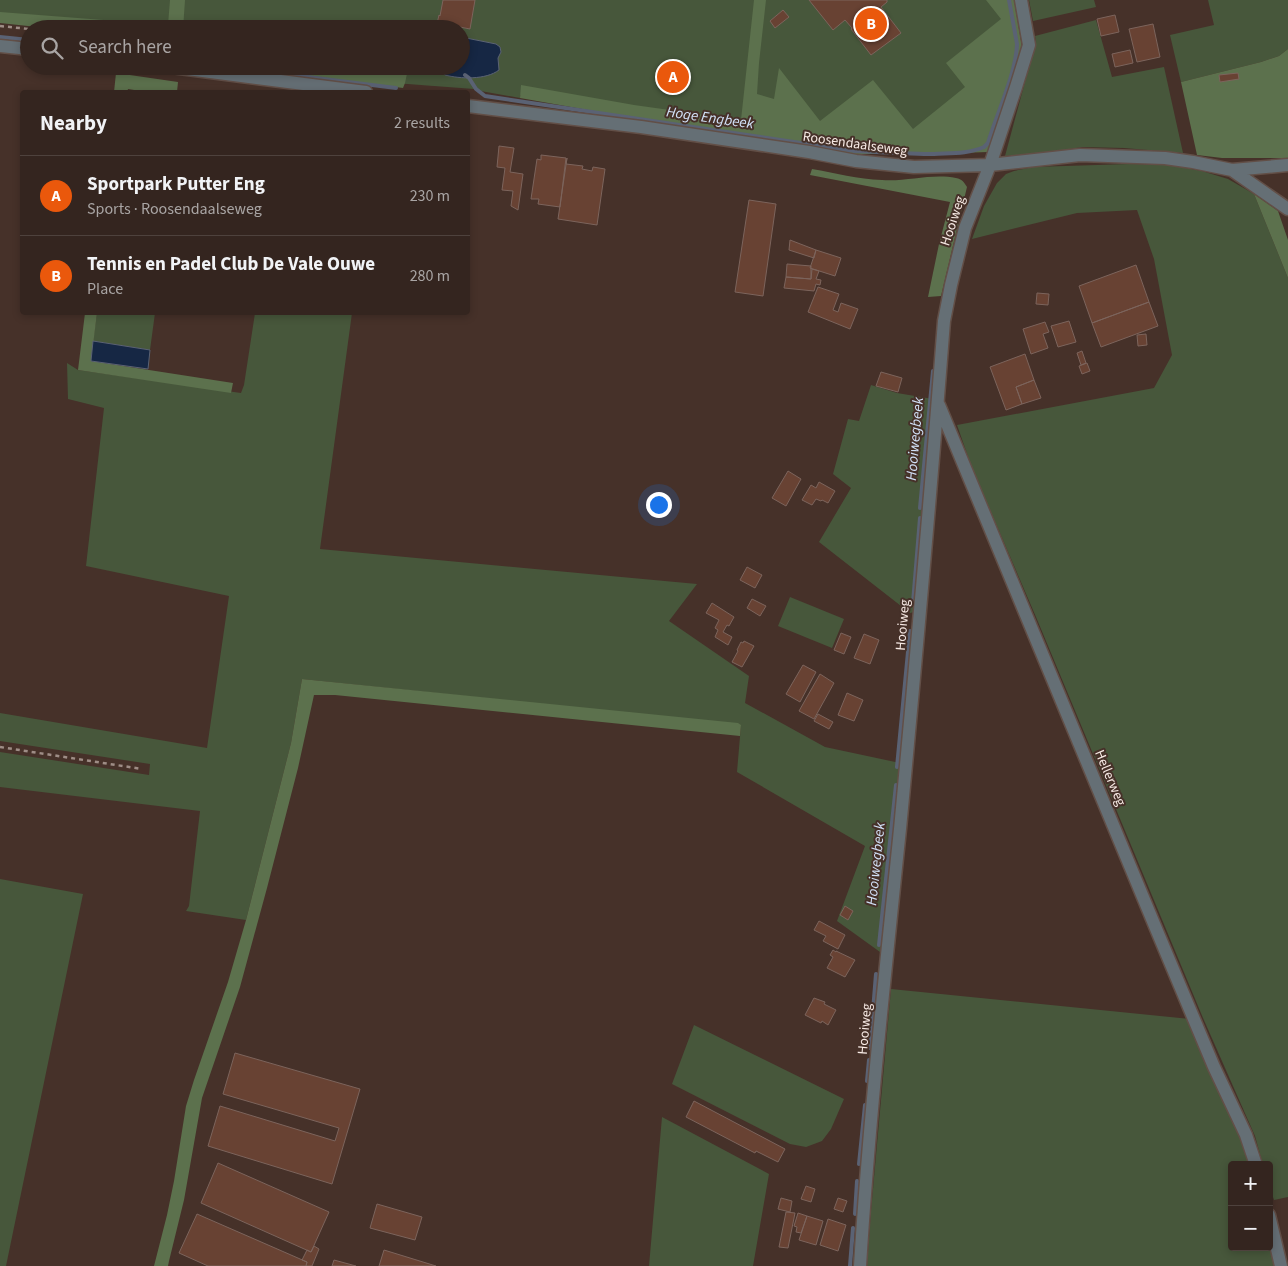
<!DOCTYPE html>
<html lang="en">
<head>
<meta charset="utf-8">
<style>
  :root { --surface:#34251f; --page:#3c2d28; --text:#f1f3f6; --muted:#a9a5a4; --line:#4e423d; --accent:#ea580c }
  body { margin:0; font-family:"Source Sans 3",sans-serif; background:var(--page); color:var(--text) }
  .controls { position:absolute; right:15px; bottom:15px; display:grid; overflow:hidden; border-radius:5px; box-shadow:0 2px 8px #0003 }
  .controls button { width:45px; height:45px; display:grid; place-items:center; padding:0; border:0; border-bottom:1px solid var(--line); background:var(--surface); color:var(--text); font:25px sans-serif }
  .you { position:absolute; left:658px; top:504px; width:18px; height:18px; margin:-12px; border:4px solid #fff; border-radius:50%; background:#1a73e8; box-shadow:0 0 0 8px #1a73e833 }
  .badge { display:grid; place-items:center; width:32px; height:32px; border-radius:50%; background:var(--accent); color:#fff; font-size:16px; font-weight:700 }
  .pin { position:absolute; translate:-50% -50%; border:2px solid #fff; box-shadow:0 1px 5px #0006 }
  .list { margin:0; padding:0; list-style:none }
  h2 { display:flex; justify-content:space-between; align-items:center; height:65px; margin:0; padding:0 20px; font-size:21px }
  h2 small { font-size:16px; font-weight:400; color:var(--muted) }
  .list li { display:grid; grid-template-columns:32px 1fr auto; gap:15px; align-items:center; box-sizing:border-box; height:80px; padding:0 20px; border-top:1px solid var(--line) }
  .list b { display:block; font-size:19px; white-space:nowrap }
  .list p { margin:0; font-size:16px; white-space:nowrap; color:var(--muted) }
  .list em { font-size:16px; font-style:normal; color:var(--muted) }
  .icon { flex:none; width:28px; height:28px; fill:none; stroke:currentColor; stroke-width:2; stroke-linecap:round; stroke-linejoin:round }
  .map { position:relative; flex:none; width:1288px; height:1266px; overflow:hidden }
  .search { position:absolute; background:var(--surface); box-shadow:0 2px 8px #0003; left:20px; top:20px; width:450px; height:55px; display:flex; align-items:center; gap:12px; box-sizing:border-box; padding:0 18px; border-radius:28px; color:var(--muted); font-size:19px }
  .panel { position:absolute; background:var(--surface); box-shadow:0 2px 8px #0003; left:20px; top:90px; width:450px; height:225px; border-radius:5px }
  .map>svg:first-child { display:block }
</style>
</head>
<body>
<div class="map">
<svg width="1288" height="1266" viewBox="0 0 1288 1266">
  <rect width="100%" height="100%" fill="#463129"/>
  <path fill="#47573b" d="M0,0H1009L971,147L520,95V98L475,90L474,89L394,83L264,66H461V29H86L0,22Z
    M1029,0H1094L1096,7L1033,21Z
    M1208,0H1288V49L1279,56L1261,62L1181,82L1170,35L1214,25Z
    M1096,20L1112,77L1164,67L1183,153L1124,148L1082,147L1052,152L1005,156L1036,41L1035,36Z
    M1129,164L1169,165L1202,171L1228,179L1254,194L1288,278V1197L1274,1200L1269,1185V1165H1263L1255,1136L1203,1018L1036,617L972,468L957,425L1154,388L1172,355L1154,259L1137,210L1077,213L972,239L984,206L997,183L1006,174L1014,171L1033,167Z
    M97,313H155L150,350L93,341Z
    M255,313H352L320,549L697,584L669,621L749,676L745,703L825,747L900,763L882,951L880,952L837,921L865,846L737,772L741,725L302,679L291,743L246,920L186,911L189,906L200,811L0,787V752L149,775L150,764L0,741V713L207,748L229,596L86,566L104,408L68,399L67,363L78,370L241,393L244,385Z
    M871,385L897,393L933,399L914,612L910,613L819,542L851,488L833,474L848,419L859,421Z
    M790,597L844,619L832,648L778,626Z
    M0,879L83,894L6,1266H0Z
    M891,989L1190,1019L1242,1140L1250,1165H1232V1247H1269V1239L1276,1266H867L871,1211Z
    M694,1025L844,1099L831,1129L822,1141L806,1147L790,1144L672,1084Z
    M662,1117L769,1174L753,1266H649Z"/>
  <path fill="#5c714d" d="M170,0H185L183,29H56L0,23V12L168,25Z
    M754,0H766L759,63L757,94L774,99L779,68L820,121L873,80L913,129L965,87L946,63L1001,19L986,0H1014L1022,47L993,142L988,152L930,154H848L724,134L520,98L521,85L634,105L741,120Z
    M1288,49V158H1222L1197,155L1181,82L1261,62L1279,56Z
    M231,66H323L387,75L391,74L393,69L399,67L408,69L405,83L403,88Z
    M116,73L178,82L177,92H147L128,89L127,92H114Z
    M812,169C835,173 858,179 882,180C906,182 932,173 956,178C962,179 964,182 967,187L941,296L928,297L939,244L950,202L810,175Z
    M1254,194L1278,211L1288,240V278Z
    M85,313H97L91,361L233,383L231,393L78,370Z
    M302,679L738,723L741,725L740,736L335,695H314L298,768L267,888L240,987L202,1098L184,1200L169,1261L168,1266H154L167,1215L174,1181L186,1106L194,1080L228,982L246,920L291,743Z"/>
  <path fill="#162744" stroke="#5a6274" d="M461,37L496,44L500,47L501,52L498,58L499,70C486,80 460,79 445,75L443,72V66H461Z
    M93,341L150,350L148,369L91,361Z"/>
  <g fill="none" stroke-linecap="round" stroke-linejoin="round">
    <path stroke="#5a6274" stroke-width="4" d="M0,37L29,40
      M221,66L396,88
      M465,75L469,78L476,89L485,96L855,151C881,152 907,154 934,154C950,153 968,154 984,147
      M984,147L988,143C997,113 1016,74 1017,44L1009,0
      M920,508L933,371
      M913,603L920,518
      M897,767L910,631
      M879,945L896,785
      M870,1048L876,974
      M867,1081L869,1060
      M859,1164L865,1105
      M855,1214L857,1181
      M850,1266L853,1228"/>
  </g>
  <path fill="#684233" stroke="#7c645c" d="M443,0H475L470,29L450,25L449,29L436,28L439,15L440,16Z
    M809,0H887V2L881,7L901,33L871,55L851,29L852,28L845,20L833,30Z
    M783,10L789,17L775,28L770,21Z
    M1115,15L1119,32L1101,36L1097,19Z
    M1153,24L1160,57L1137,62L1129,29Z
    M1130,50L1133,63L1115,67L1112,54Z
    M1238,73L1239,79L1220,82L1219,75Z
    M499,146L514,148L510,172L523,174L518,210L511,206L513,191L502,190L505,168L497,167Z
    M541,155L566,158L560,207L538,204L539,199H531L537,159L541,160Z
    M567,158L566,164L583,166L582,169L592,171L593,167L605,169L597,225L558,219Z
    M749,200L776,204L763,296L735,292Z
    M790,240L816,250L814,258L789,250Z
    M816,250L841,258L835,276L810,268Z
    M787,264L811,266V279L786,277Z
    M1136,265L1149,302L1092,323L1079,286Z
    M812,269L819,271L816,279L821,280L820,285L816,284L814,291L784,288L786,277L811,279Z
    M818,287L839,294L833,310L838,312L841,303L858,309L850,329L808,312Z
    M1037,293L1049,294L1048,305L1036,304Z
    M1149,302L1158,326L1101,347L1092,323Z
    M1069,321L1076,342L1058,347L1051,326Z
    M1045,322L1049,332L1043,334L1048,348L1031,354L1023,329Z
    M1146,334L1147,345L1138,346L1137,335Z
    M1082,351L1086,363L1081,365L1077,353Z
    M1025,354L1034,380L1016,387L1022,404L1006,410L990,367Z
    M1087,363L1090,371L1082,374L1079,366Z
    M881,372L902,378L898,392L876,386Z
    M1034,380L1041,398L1022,404L1016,387Z
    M788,471L801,479L786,506L772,498Z
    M819,482L835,491L828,503L822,500L821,501L816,499L812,505L802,500L811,485L816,488Z
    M747,567L762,575L755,588L740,580Z
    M752,599L766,606L760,616L747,608Z
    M712,603L734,617L729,626L727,625L723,632L732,637L728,645L715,637L718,630L715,628L719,620L706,613Z
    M841,633L851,637L844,654L834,650Z
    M864,634L879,640L870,664L854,658Z
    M744,641L754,646L742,667L732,662L738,651L737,650L741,642L743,643Z
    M803,665L816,672L800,702L786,694Z
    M820,674L834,683L814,719L799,711Z
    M847,693L863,700L854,721L838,715Z
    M818,714L833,722L829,729L814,721Z
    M845,906L853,911L848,920L840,915Z
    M819,921L845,935L838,949L823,941L826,936L814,930Z
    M833,950L836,952V951L855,960L845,977L827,968L833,957L830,955Z
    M814,998L825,1002L824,1004L836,1010L828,1025L822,1021L821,1023L805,1015Z
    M235,1053L360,1089L332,1184L208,1146L220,1106L335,1141L339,1128L223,1094Z
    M694,1101L785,1149L778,1162L756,1151L755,1153L686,1117Z
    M218,1163L329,1212L311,1252L201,1203Z
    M806,1186L815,1189L811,1202L801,1199Z
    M781,1198L792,1201L790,1212L778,1209Z
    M838,1198L847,1201L843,1212L834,1209Z
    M377,1204L422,1217L415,1240L370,1228Z
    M786,1212L795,1213L788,1248L779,1247Z
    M798,1213L807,1216L801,1233L796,1232L797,1227L794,1226Z
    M197,1214L307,1262L306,1266H208L179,1253Z
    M807,1216L823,1221L816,1245L799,1240Z
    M828,1219L846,1225L838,1251L820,1245Z
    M314,1246L319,1249L312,1266H306L307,1262L302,1260L307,1250L311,1252Z
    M384,1250L436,1266H379Z
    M334,1260L356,1266H332Z"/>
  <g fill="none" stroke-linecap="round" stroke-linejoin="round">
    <g stroke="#624f47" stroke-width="15">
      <path id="minor" d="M0,46L29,49
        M164,66L366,92
        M468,106L641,127L809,152L856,161L914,167L990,165L1080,155L1165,158L1193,162L1232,170L1288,209
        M1232,170L1288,165
        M939,405L1157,931L1214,1067L1246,1135L1256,1165
        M1269,1215L1281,1266
        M860,1266C869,1120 885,975 900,829C916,660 931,490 944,321L951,285L965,228L990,165L1016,87L1029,45L1021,0"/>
    </g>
    <path stroke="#9e8d86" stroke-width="2.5" stroke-dasharray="4 4" stroke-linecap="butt" d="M0,26L29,29
      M0,747L142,769"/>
    <use href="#minor" stroke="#656f75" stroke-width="12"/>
  </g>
  <g text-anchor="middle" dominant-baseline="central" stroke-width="4" stroke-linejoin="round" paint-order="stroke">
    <g font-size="14" fill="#f7eae5" stroke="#463129">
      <text transform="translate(855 144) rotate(8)">Roosendaalseweg</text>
      <text transform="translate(953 221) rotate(-72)">Hooiweg</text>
      <text transform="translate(903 625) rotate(-85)">Hooiweg</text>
      <text transform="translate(1110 778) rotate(67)">Hellerweg</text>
      <text transform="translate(865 1029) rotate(-85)">Hooiweg</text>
    </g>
    <g font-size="15" font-style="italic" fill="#d2e1f8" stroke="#463129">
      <text transform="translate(710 118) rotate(8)">Hoge Engbeek</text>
      <text transform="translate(915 439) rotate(-85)">Hooiwegbeek</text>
      <text transform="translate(876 864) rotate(-84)">Hooiwegbeek</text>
    </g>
  </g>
</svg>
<div class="controls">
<button>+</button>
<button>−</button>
</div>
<div class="you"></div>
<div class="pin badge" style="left:673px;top:77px">A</div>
<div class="pin badge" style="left:871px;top:24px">B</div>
<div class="search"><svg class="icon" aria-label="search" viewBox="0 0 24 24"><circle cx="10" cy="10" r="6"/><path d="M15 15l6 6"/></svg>Search here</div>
<section class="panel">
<h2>Nearby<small>2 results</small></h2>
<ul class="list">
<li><span class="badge">A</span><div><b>Sportpark Putter Eng</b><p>Sports · Roosendaalseweg</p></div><em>230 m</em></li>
<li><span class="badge">B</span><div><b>Tennis en Padel Club De Vale Ouwe</b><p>Place</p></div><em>280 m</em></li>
</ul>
</section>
</div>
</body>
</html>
